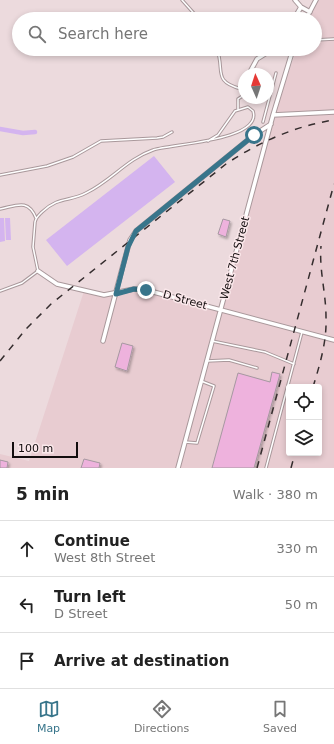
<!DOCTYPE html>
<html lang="en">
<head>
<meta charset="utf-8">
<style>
  :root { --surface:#fff; --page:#f2f2f2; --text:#222; --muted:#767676; --line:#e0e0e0; --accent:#38758b }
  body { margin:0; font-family:"DejaVu Sans",sans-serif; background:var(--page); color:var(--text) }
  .controls { position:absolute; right:12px; bottom:12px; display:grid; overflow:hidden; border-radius:4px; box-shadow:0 2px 6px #0003 }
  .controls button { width:36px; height:36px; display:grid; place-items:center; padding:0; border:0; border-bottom:1px solid var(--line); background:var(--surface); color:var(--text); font:20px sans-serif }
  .compass { position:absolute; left:238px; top:68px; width:36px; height:36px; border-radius:50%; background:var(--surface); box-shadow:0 2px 6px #0003; rotate:357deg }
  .scale { position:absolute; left:12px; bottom:10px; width:66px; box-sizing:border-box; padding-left:4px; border:2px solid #130d0e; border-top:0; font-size:11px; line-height:14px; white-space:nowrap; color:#130d0e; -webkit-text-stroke:3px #fae7ea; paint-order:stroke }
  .stop { position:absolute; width:12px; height:12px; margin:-9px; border:3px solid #38758b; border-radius:50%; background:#fff }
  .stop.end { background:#38758b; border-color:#fff; box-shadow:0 1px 4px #0008 }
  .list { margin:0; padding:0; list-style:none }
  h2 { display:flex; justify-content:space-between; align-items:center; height:52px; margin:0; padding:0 16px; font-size:17px }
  h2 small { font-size:13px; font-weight:400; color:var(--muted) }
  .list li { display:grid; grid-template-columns:26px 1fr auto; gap:12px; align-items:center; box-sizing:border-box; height:56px; padding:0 16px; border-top:1px solid var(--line) }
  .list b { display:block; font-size:15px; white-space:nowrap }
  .list p { margin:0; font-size:13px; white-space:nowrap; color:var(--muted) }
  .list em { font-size:13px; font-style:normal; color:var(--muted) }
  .icon { flex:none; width:22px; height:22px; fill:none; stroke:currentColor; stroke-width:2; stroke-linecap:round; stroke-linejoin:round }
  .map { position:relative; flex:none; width:334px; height:468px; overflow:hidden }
  .search { position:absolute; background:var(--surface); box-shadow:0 2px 6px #0003; left:12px; right:12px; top:12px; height:44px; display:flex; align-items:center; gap:10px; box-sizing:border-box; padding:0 14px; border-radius:22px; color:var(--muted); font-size:15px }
  .sheet { height:220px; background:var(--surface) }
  nav { display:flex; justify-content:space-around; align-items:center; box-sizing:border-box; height:56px; border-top:1px solid var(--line); background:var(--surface); font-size:11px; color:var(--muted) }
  nav a { display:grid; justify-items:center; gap:2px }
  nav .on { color:var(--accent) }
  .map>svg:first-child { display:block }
</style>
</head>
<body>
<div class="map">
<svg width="334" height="468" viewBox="0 0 334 468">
  <defs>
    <filter id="shadow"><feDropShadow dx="1.5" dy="2" stdDeviation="1" flood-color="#0004"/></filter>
  </defs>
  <rect width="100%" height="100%" fill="#ecdadd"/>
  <path fill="#e8ccd1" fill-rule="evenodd" d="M316,0H334V468H0V454L29,461L84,291L116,293L141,289L221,309L273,115L297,49H315V19H307ZM289,387H319V453H289Z"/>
  <path fill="#d4b4ef" d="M154,156L175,182L67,266L46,240Z
    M0,218H4L5,241L0,242Z
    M5,218H10L11,240H6Z"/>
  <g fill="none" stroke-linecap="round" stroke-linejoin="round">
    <path stroke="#d4b4ef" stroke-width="4.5" d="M0,129L23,133L35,132"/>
  </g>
  <path fill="#eeb2dd" stroke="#a698a1" filter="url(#shadow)" d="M223,219L230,221L226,237L218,234Z
    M122,343L133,346L127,371L115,367Z
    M272,372L280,374L254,468H212L238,373L270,382Z
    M84,459L100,463L99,468H81Z
    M0,460L8,462L7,468H0Z"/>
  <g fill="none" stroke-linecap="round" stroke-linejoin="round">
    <g stroke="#a9989b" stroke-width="3.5">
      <path id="lane" d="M182,0L199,19
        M315,40L334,39
        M217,49C225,71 212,81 241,89
        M238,109V99L244,95
        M263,122L276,73
        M0,175L47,166L73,157L101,141L157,138L163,137L172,132
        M0,209C16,206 28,198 36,218
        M0,291L22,283L38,271L33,247L35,222C36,217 39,215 42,212C59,196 69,202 86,193C111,181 127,159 153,150C169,144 263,141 253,111L248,107L235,111L218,135L208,141
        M212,341L265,352L294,364
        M207,361L229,360L257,368
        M185,442L197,443L214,386L201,381
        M266,468L302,332"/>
    </g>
    <g stroke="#a9989b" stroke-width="5.5">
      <path id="street" d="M295,0L301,7L310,12
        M294,19L301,7
        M306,19L316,0
        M251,70L257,59L273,49
        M273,115L334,112
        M38,271L57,284L104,295L134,289L146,290L334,340
        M103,341L122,269L130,240L136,231L254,135L271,124
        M178,468L273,115L293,49"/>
    </g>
    <use href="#lane" stroke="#fff" stroke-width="1.5"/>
    <use href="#street" stroke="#fff" stroke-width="3.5"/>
    <path stroke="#352d2e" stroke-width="1.5" stroke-dasharray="7 7" stroke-linecap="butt" d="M0,361L26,329L51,304L226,164C259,142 295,126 334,120
      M313,387C320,364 327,341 326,317C326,293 319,270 321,246
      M257,468L334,184
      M291,468L295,453"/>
  </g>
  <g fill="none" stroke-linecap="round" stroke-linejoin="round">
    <path stroke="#38758b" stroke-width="5" d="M146,290L134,289L116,294L128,247L136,231L254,135"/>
  </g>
  <g text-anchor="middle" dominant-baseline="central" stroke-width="3" stroke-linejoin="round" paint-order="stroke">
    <g font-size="11" fill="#130d0e" stroke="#fae7ea">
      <text transform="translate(235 258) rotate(-75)">West 7th Street</text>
      <text transform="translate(185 300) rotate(15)">D Street</text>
    </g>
  </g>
</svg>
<div class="controls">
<button><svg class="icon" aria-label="locate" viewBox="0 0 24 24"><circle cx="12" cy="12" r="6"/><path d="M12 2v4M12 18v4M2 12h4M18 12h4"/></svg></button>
<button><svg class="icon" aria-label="layers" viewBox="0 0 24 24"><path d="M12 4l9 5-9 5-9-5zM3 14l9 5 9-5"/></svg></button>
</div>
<svg class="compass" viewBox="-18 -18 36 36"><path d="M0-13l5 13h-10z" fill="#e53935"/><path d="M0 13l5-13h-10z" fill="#767676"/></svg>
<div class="scale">100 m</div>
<div class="stop" style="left:254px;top:135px"></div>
<div class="stop end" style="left:146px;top:290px"></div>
<div class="search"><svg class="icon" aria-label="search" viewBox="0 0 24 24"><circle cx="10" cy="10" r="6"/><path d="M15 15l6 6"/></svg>Search here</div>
</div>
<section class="sheet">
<h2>5 min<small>Walk · 380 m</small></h2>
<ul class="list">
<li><svg class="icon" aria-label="ahead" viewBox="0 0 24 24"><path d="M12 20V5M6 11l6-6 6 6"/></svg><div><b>Continue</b><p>West 8th Street</p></div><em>330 m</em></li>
<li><svg class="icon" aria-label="left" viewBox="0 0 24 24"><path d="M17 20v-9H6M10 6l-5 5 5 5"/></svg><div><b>Turn left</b><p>D Street</p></div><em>50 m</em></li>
<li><svg class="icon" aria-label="arrive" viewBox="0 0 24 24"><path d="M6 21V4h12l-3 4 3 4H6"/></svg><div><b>Arrive at destination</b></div></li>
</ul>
</section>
<nav>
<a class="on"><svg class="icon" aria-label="map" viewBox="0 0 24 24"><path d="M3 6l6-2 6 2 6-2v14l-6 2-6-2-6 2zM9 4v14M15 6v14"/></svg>Map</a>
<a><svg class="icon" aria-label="directions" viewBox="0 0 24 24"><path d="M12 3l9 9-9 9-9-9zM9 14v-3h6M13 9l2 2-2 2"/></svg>Directions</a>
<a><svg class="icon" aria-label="saved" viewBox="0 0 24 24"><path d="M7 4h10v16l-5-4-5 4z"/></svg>Saved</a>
</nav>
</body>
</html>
